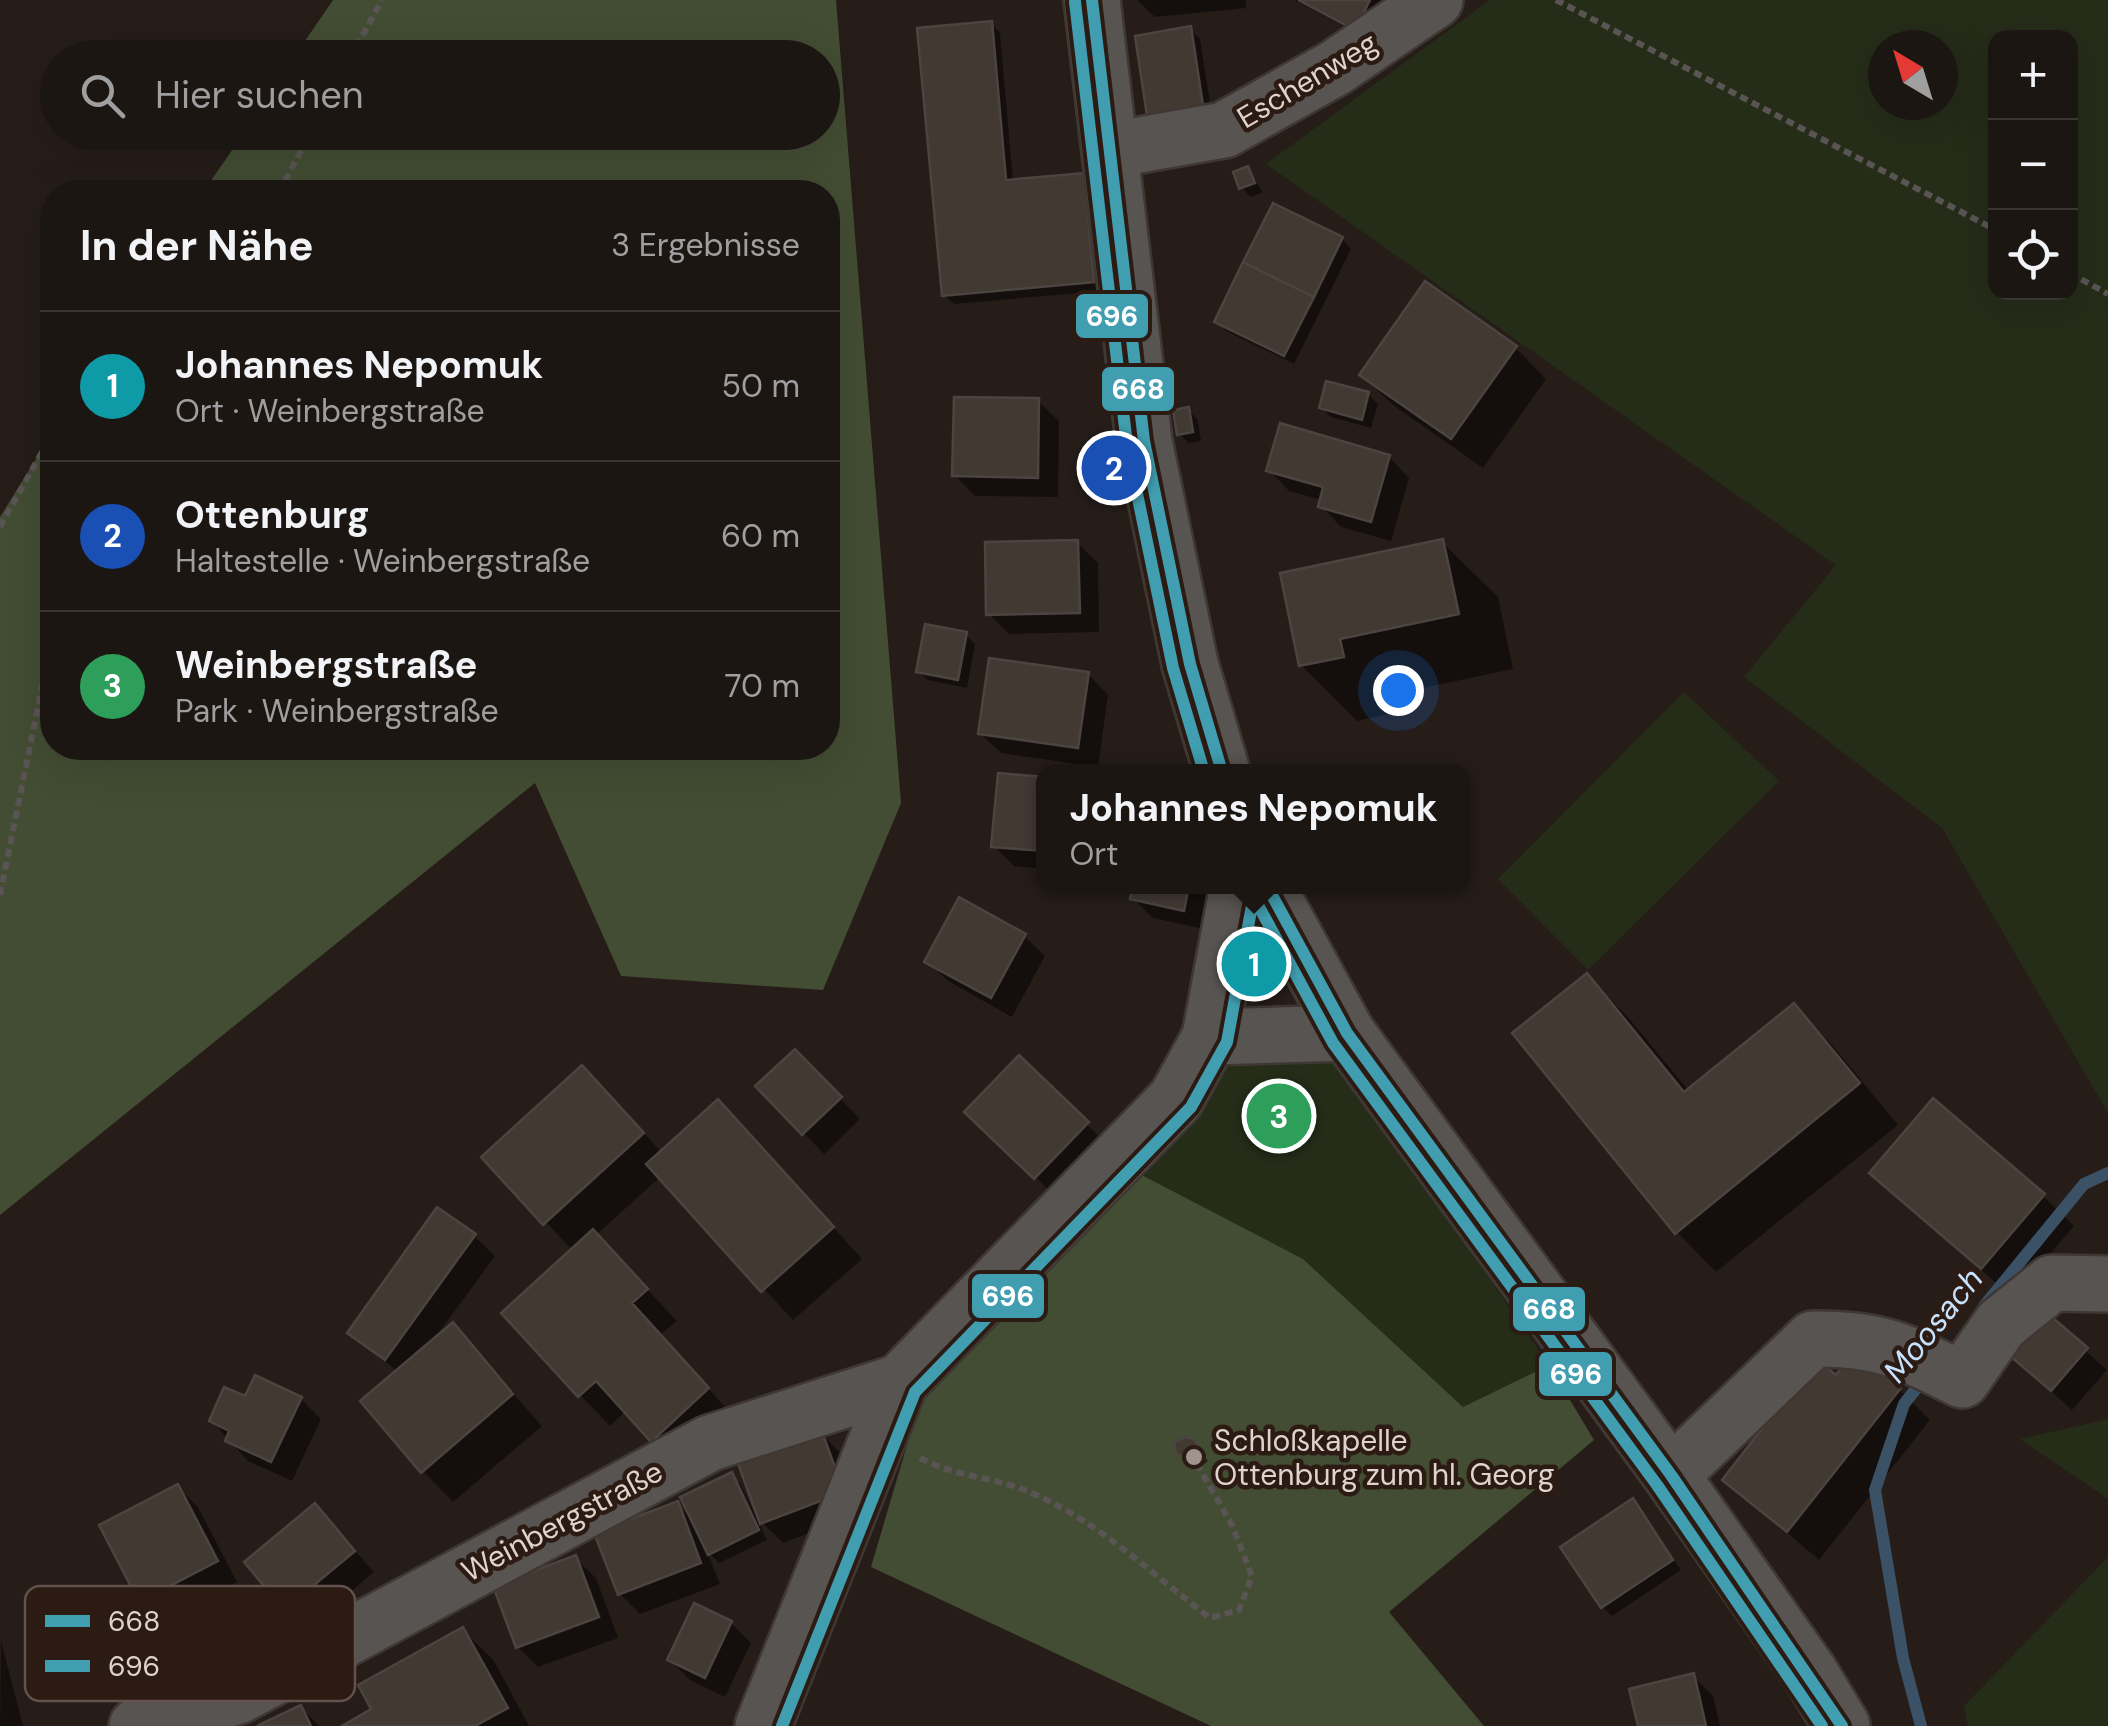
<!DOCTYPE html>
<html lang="de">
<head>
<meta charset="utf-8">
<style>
  :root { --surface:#1c1613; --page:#251f1c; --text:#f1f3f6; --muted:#a09fa0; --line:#3a3533; --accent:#0f766e }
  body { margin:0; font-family:"DM Sans",sans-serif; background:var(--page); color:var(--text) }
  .controls { position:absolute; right:30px; top:30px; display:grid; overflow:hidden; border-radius:20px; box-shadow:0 10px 40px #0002 }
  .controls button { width:90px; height:90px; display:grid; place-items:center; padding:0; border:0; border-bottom:2px solid var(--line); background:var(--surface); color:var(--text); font:50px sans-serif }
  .compass { position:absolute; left:1868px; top:30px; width:90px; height:90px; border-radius:50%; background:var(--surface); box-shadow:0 10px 40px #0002; rotate:322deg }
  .you { position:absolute; left:1398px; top:690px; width:35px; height:35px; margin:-25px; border:8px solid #fff; border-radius:50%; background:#1a73e8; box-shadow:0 0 0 15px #1a73e833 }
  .badge { display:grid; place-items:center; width:65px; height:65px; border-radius:50%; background:var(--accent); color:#fff; font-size:32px; font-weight:700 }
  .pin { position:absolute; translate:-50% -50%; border:5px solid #fff; box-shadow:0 2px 10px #0006 }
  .popup { position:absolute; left:1036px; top:764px; width:435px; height:130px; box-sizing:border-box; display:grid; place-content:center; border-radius:20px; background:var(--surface); filter:drop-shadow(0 2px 8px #0005); font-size:32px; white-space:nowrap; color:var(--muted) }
  .popup b { font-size:38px; color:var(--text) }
  .popup::after { content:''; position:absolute; left:50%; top:100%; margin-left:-20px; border:20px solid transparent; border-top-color:var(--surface) }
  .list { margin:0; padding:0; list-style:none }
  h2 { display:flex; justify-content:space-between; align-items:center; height:130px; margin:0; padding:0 40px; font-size:42px }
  h2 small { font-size:32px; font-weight:400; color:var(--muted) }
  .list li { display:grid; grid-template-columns:65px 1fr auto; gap:30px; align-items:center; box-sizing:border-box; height:150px; padding:0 40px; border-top:2px solid var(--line) }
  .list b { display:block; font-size:38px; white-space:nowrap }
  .list p { margin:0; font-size:32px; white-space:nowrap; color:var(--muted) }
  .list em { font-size:32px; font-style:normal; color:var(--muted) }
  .icon { flex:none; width:55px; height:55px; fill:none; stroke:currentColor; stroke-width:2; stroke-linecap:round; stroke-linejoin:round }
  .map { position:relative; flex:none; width:2108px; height:1726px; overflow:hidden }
  .search { position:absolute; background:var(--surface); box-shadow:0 10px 40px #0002; left:40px; top:40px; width:800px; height:110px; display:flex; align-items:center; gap:25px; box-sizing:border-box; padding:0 35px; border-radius:55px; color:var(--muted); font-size:38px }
  .panel { position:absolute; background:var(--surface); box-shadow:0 10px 40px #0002; left:40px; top:180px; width:800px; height:580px; border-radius:40px }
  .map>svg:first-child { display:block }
</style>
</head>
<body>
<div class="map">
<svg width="2108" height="1726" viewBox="0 0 2108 1726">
  <rect width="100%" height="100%" fill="#261d19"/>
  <path fill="#252c18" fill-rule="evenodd" d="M1490,0H2108V1113L1942,828L1744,677L1836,565L1266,164ZM1996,38H2070V292H1996ZM1883,45H1943V105H1883Z
    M1684,692L1779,781L1588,970L1498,879Z
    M1230,1060H1338L1549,1365L1463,1407L1303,1259L1136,1172Z
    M2108,1419V1499L2020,1439Z
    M2108,1557V1726H1968L1964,1706Z"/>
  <path fill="#434d33" d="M333,0H836L901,803L823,990L621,976L535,783L0,1215V517L52,433V748H828V192H203L244,133L822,132V58L294,57Z
    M1136,1172L1303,1259L1463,1407L1549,1365L1594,1440L1389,1612L1484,1726H1211L871,1567L923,1391Z"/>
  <path fill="#0007" d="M1137,0H1246V8L1155,17Z
    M1294,0H1384L1365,37Z
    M991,24L1000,33L1013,181L1083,175L1093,185L1102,291L954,304L944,295Z
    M1190,29L1200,39L1214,128L1137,38Z
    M1248,169L1263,192L1251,197L1241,187Z
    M1342,239L1351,249L1294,364L1226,331L1217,321Z
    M1425,285L1516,348L1546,379L1483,468L1393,405L1362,375Z
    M1368,394L1378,404L1371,428L1331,417L1322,408Z
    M1038,401L1059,421L1058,497L975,496L955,475Z
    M1188,410L1198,420L1201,441L1189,443L1179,434Z
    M1389,457L1409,478L1391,541L1341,527L1321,506L1322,500L1289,491L1269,470Z
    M1442,542L1498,597L1513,669L1394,694L1398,712L1357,721L1301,665Z
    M1077,543L1098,563L1099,632L1009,634L989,614Z
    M965,634L975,644L967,688L928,680L918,671Z
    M1088,674L1108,695L1098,767L1001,753L980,733Z
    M1044,780V869L1014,866L994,846Z
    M1135,886H1208L1213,891L1204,929L1153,918L1133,898Z
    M1024,936L1045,956L1012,1017L948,981L927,961Z
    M1587,976L1627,1016L1689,1091L1793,1006L1833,1046L1898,1125L1716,1272L1677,1232Z
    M795,1052L860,1119L824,1154L759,1086Z
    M1019,1059L1107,1144L1056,1197L968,1112Z
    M613,1099L662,1153L748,1133L862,1259L793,1320L660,1177L596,1235L677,1321L660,1335L737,1420L683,1470L626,1411L610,1426L580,1395L573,1251L485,1157Z
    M1872,1173L2043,1196L2074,1226L2013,1298Z
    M474,1236L495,1256L435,1338L453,1326L542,1426L453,1502L423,1471L398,1372L350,1332Z
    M2040,1310L2107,1370L2072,1410L2026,1369Z
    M1836,1378L1899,1389L1930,1420L1819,1560L1725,1480Z
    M301,1399L321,1419L292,1481L248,1461L212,1421L247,1400Z
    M820,1432L840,1453L863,1513L783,1543L759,1519Z
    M1193,1441L1208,1461L1200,1468L1179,1451Z
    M731,1475L741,1485L767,1540L719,1563L707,1551L720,1584L640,1614L620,1594L677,1504L693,1520Z
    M178,1487L198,1507L237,1582L162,1621L141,1601L102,1526Z
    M1633,1502L1681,1570L1612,1616L1603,1607Z
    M315,1506L374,1572L306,1629L286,1609Z
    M575,1558L596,1578L618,1638L538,1667L518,1647Z
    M731,1623L751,1643L725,1697L690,1680L670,1660Z
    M463,1630L494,1661L529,1726H347L375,1710Z
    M1,1641L23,1726H0Z
    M1693,1676L1713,1696L1720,1726H1640Z
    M301,1708L319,1726H263Z"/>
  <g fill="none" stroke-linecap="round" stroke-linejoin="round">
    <path stroke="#3b5165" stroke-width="12" d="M1984,1306L2084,1184L2108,1173
      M1921,1726L1903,1658L1875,1490L1904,1404L1926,1376"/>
  </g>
  <path fill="#423933" stroke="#4b4440" stroke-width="2.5" d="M1298,0H1370L1355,30Z
    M992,21L1006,180L1084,173L1094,282L942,296L917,28Z
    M1191,26L1205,119L1149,129L1135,36Z
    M1248,166L1255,183L1239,189L1233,172Z
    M1273,203L1343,237L1314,297L1243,262Z
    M1243,262L1314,297L1284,356L1214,322Z
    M1425,281L1517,346L1451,439L1359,375Z
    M1326,381L1369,392L1362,420L1319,408Z
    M954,397L1039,398L1038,478L952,476Z
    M1189,407L1193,432L1177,435L1173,410Z
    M1280,423L1390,455L1371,522L1318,507L1323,487L1266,471Z
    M1443,539L1459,614L1340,639L1344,657L1299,666L1280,573Z
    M1078,540L1080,613L986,615L985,542Z
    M925,624L967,632L958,680L916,672Z
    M989,658L1089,672L1078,748L978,734Z
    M998,773L1044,777V851L991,847Z
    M1133,886H1189L1184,911L1130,899Z
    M959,897L1026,934L991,998L924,962Z
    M1587,973L1684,1092L1794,1003L1860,1083L1675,1234L1512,1033Z
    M795,1049L842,1097L802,1135L755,1086Z
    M1019,1055L1089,1122L1034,1179L964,1112Z
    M582,1065L644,1133L543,1225L481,1157Z
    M1933,1098L2045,1194L1981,1269L1869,1173Z
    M718,1099L834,1227L761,1292L646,1164Z
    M437,1207L476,1234L385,1360L347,1333Z
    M593,1229L648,1289L632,1303L709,1388L651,1442L596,1381L578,1397L501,1313Z
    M2039,1306L2088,1348L2051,1391L2002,1349Z
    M453,1322L513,1394L421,1473L360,1401Z
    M1854,1351L1901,1388L1787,1532L1722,1480L1816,1359L1836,1375Z
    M255,1375L302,1397L271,1462L225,1441L229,1431L209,1421L224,1387L245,1396Z
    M821,1429L844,1492L760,1524L737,1461Z
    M1185,1437L1194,1439L1200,1451L1189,1460L1176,1453L1174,1443Z
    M732,1472L759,1530L708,1555L680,1497Z
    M178,1484L218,1561L139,1602L99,1525Z
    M1633,1498L1673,1560L1601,1608L1560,1547Z
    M678,1501L701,1563L618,1595L594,1533Z
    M315,1503L355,1551L284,1610L244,1562Z
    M576,1555L599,1617L516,1648L493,1586Z
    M694,1603L732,1621L705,1678L667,1660Z
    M463,1627L508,1708L475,1726H342L371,1709L358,1685Z
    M1694,1673L1706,1726H1638L1629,1689Z
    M301,1705L311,1726H257Z"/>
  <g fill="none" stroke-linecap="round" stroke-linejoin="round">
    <g stroke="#3f3733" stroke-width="60">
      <path id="minor" d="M1092,0L1144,441L1190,664L1222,772
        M1111,150L1224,130L1335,68L1435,0
        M1267,886L1347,1033L1671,1475L1810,1673L1842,1726
        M1210,1037L1347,1033
        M1671,1475L1813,1339C1879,1338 1904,1351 1962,1380L2001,1324L2052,1283L2108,1284
        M137,1726L238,1696L710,1443L900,1382L1176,1099L1210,1037L1238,886
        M763,1726L900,1382"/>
    </g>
    <path stroke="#5a5554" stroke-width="6" stroke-dasharray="8 5" stroke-linecap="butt" d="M1556,0L1996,230
      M350,58L382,0
      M279,192L311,132
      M2070,273L2108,294
      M0,527L52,434
      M0,895L52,637
      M920,1458C956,1477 996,1477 1032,1493C1100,1523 1151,1573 1210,1618L1239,1610L1252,1576L1232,1525L1194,1459"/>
    <use href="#minor" stroke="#585452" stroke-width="55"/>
    <g stroke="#2c1b13" stroke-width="20">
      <path id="bus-1" d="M1092,0L1144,441L1190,664L1222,772
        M1267,886L1347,1033L1671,1475L1842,1726"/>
    </g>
    <g stroke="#2c1b13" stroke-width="20">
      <path id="bus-2" d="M1075,2L1127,445L1173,668L1204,772
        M1252,894L1333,1043L1657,1485L1822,1726
        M782,1726L915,1392L1191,1107L1227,1042L1255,889"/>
    </g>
    <use href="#bus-1" stroke="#409eb0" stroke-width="12"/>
    <use href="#bus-2" stroke="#409eb0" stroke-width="12"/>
  </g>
  <circle fill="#9e938e" stroke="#2c1b13" stroke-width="4" cx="1194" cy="1457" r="10"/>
  <g text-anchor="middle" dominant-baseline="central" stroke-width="9" stroke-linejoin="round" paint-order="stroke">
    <g font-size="30" fill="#dfd3cd" stroke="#2c1b13">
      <text transform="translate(1307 80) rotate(-31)">Eschenweg</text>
      <text transform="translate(562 1521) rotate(-28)">Weinbergstraße</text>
    </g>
    <g font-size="30" fill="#dfd3cd" stroke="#2c1b13" text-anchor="start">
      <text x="1214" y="1440">Schloßkapelle<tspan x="1214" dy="34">Ottenburg zum hl. Georg</tspan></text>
    </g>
    <g font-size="32" font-style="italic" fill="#c5e1fc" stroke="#2c1b13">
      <text transform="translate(1933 1325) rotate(-51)">Moosach</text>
    </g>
  </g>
  <rect x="25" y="1586" width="330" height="115" rx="15" fill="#2c1b13" stroke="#62524b" stroke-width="2.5"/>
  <rect x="45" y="1615" width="45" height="12" fill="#409eb0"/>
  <rect x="45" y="1660" width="45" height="12" fill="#409eb0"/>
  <g font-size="28" fill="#dfd3cd">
    <text x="108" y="1631">668</text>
    <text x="108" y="1676">696</text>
  </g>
  <g stroke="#2c1b13" stroke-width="4">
    <rect x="1074" y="292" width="76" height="48" rx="10" fill="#409eb0"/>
    <rect x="1100" y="365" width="76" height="48" rx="10" fill="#409eb0"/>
    <rect x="970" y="1272" width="76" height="48" rx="10" fill="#409eb0"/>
    <rect x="1511" y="1285" width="76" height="48" rx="10" fill="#409eb0"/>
    <rect x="1537" y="1350" width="77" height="48" rx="10" fill="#409eb0"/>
  </g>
  <g font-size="28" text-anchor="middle" font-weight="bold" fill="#fff">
    <text x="1112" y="326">696</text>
    <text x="1138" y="399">668</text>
    <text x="1008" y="1306">696</text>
    <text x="1549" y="1319">668</text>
    <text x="1576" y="1384">696</text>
  </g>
</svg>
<div class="controls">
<button>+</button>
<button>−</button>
<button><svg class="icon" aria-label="locate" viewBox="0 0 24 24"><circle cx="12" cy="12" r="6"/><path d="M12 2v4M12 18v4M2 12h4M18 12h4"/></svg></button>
</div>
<svg class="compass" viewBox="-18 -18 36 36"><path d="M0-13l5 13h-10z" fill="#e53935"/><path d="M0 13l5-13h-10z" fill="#a09fa0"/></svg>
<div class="you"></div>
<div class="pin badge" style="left:1254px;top:964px;background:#0f9aa8">1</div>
<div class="popup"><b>Johannes Nepomuk</b>Ort</div>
<div class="pin badge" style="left:1114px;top:468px;background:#1a4fb4">2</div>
<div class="pin badge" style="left:1279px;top:1116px;background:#2e9e5b">3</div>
<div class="search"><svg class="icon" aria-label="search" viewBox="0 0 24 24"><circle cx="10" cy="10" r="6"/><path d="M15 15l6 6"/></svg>Hier suchen</div>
<section class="panel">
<h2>In der Nähe<small>3 Ergebnisse</small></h2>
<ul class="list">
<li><span class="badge" style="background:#0f9aa8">1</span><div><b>Johannes Nepomuk</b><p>Ort · Weinbergstraße</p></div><em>50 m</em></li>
<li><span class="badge" style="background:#1a4fb4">2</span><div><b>Ottenburg</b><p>Haltestelle · Weinbergstraße</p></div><em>60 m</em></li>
<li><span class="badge" style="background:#2e9e5b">3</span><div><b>Weinbergstraße</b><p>Park · Weinbergstraße</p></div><em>70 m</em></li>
</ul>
</section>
</div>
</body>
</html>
